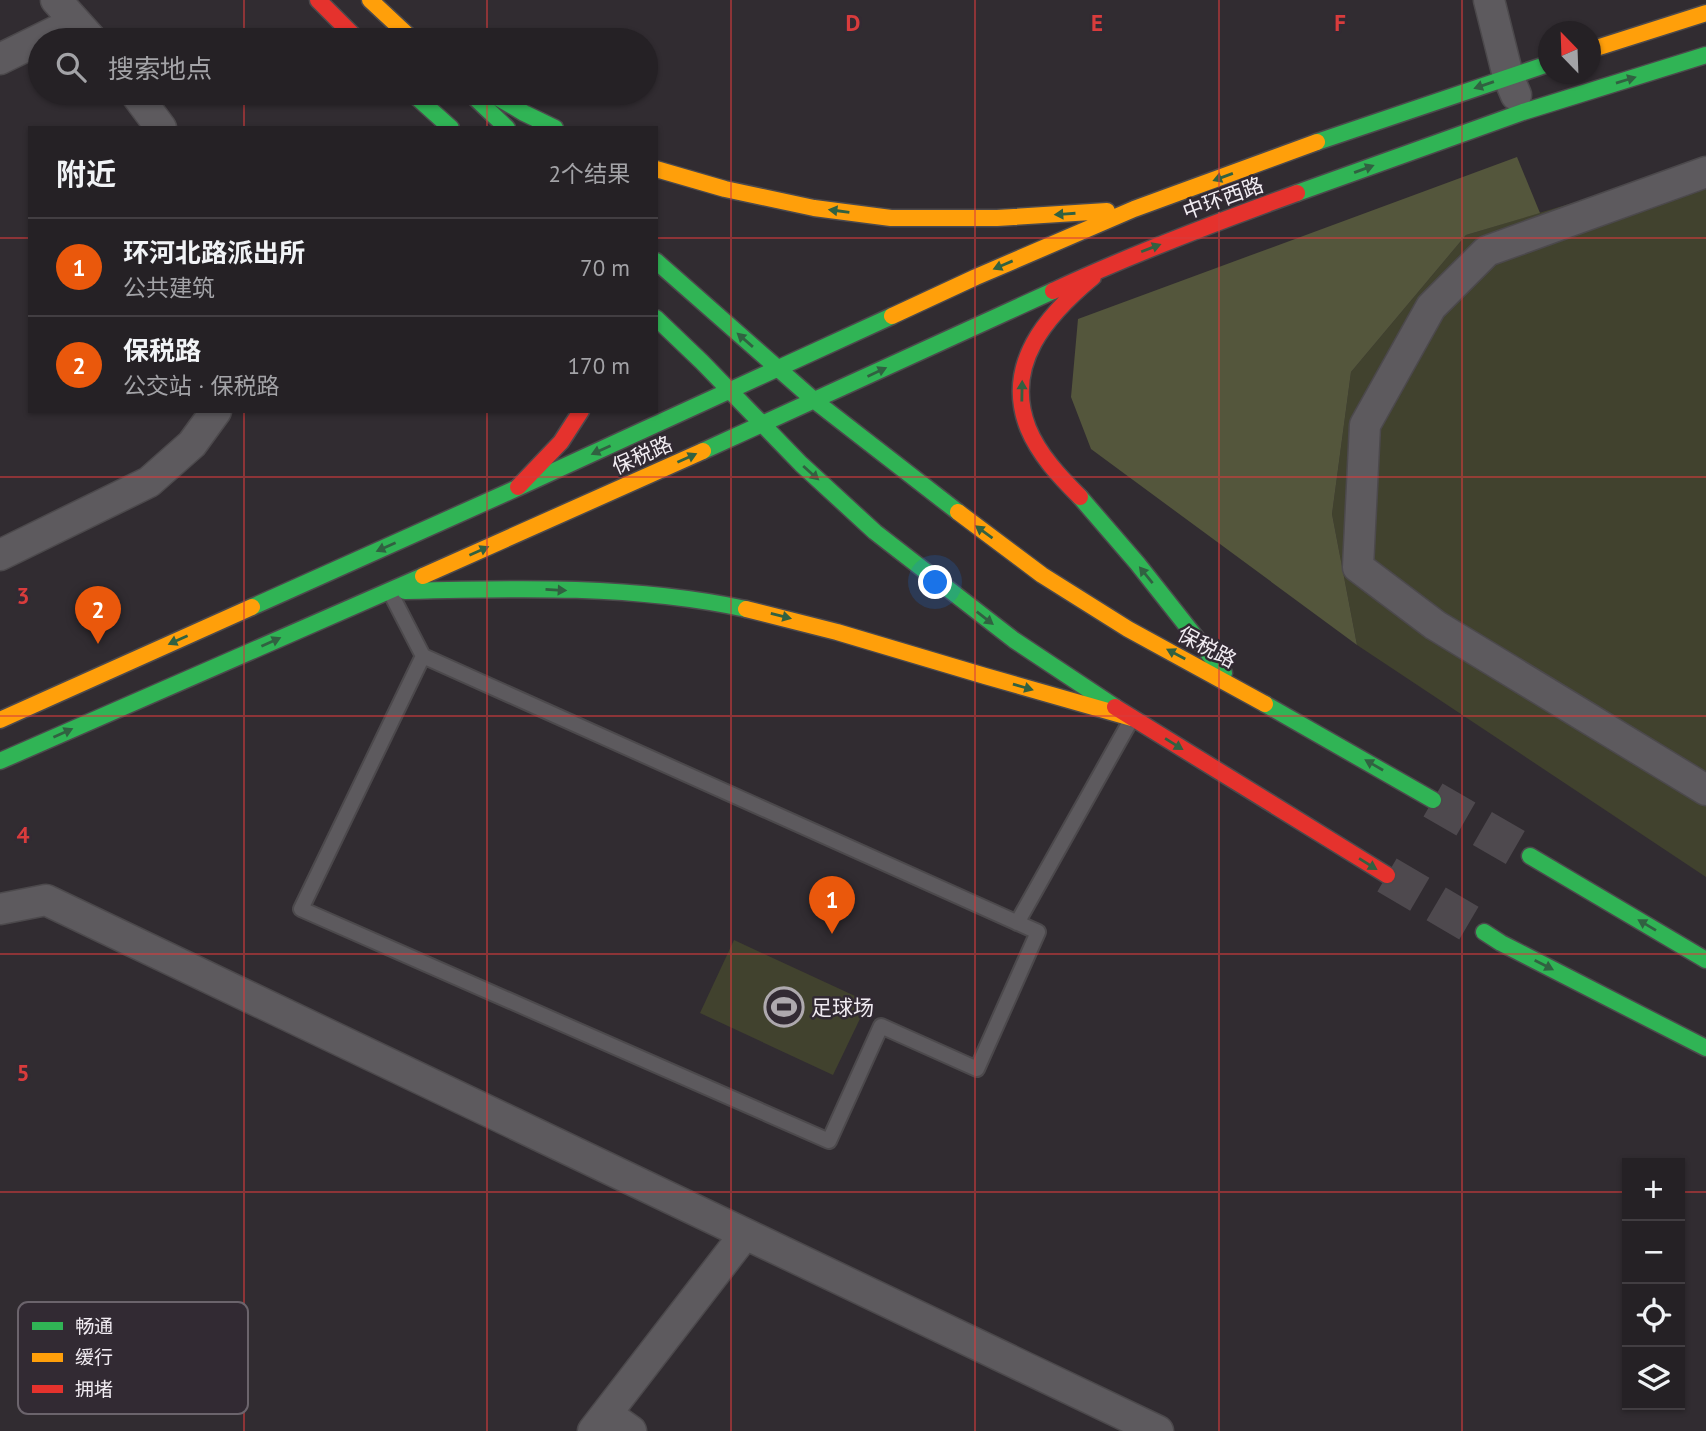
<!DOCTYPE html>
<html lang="zh">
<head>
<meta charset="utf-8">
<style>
  :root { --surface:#252125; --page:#312e32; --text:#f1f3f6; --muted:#a3a3a7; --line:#423e42; --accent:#ea580c }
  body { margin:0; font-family:"PT Sans","Noto Sans SC",sans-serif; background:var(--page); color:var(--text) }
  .controls { position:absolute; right:21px; bottom:21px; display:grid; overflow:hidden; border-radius:0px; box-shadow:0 2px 5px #0004 }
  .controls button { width:63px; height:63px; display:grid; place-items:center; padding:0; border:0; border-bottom:2px solid var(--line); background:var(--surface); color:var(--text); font:35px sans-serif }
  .compass { position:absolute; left:1538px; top:21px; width:63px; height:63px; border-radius:50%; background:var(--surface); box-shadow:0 2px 5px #0004; rotate:337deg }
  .you { position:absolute; left:936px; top:583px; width:24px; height:24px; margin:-18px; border:5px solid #fff; border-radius:50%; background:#1a73e8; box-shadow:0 0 0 10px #1a73e833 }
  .badge { display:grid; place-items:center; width:46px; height:46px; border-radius:50%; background:var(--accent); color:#fff; font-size:23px; font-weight:700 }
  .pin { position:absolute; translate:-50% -58px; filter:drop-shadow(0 2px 4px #0008) }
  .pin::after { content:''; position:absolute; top:37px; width:24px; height:21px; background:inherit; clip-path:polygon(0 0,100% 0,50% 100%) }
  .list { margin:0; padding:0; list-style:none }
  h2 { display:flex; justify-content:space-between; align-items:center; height:91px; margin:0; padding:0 28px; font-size:30px }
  h2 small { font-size:23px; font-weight:400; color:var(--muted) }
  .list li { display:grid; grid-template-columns:46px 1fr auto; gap:21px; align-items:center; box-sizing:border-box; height:98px; padding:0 28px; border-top:2px solid var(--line) }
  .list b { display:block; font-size:26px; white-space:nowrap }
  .list p { margin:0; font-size:23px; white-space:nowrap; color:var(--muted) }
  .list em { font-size:23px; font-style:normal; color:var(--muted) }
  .icon { flex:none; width:38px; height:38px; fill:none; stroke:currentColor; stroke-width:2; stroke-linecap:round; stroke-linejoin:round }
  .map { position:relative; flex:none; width:1706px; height:1431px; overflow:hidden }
  .search { position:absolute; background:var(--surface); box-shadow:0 2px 5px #0004; left:28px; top:28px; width:630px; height:77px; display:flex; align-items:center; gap:18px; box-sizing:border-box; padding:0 24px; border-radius:38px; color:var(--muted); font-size:26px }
  .panel { position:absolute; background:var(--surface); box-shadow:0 2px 5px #0004; left:28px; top:126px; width:630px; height:287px; border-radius:0px }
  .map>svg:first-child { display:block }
</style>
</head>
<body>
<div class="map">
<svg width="1706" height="1431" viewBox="0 0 1706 1431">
  <rect width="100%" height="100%" fill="#312c31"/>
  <path fill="#41422e" d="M1706,163V877L1357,645L1332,514L1351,372L1466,235Z
    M734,940L868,1002L833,1075L700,1013Z"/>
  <path fill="#54563c" d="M1517,157L1540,213L1466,235L1351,372L1332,514L1357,645L1091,449L1071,397L1078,319Z"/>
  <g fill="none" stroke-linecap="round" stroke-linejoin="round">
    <path stroke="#4e494e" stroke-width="38" stroke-dasharray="38 19" stroke-linecap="butt" d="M1433,800L1530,856
      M1387,875L1484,932"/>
    <g stroke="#4c494c" stroke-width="18">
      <path id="lane" d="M390,592L423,656L301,909L829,1141L881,1026L977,1069L1038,932L423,656
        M1017,923L1131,720"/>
    </g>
    <g stroke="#4c494c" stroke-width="33">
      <path id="street" d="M56,0L92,40
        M1489,0L1508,76L1516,95
        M0,59L75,22
        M135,93L161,128
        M1706,172L1487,251L1431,307L1365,425L1358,567L1435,625L1706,790
        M0,555L149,482L192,444L216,411
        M0,909L46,900L1158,1431
        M607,1414L631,1431
        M593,1431L745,1234"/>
    </g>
    <g stroke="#4c494c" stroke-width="19">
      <path id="fast" d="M412,93L451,128
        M470,93L507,128
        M490,93L524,113L555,128
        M1317,142L1548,64
        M1297,193L1523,112L1706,55
        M656,261L815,401L958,512
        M656,318L702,362L801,464L875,532L1014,640L1115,707
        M703,451L1053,291
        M1080,497L1137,563L1224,673
        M405,591C518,588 635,585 746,609
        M252,607L515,489L892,316
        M1265,704L1433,800
        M0,761L423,576
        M1530,856L1706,960
        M1484,932L1501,943L1706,1048"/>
    </g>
    <g stroke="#4c494c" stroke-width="19">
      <path id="slow" d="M370,0L413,40
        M1590,50L1706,13
        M656,169L725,189L814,208L891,218H997L1107,211
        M892,316L976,277L1134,209L1317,142
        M958,512L1042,575L1128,629L1265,704
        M423,576L703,451
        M746,609L837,632L985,676L1132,718
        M0,720L252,607"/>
    </g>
    <g stroke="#4c494c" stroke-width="19">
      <path id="jam" d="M318,0L358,40
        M1053,291C1132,254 1214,223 1297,193
        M518,487L561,442L581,411
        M1080,497C1060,477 1039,455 1028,428C1003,364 1047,315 1093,277
        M1115,707L1387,875"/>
    </g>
    <use href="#lane" stroke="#5d5a5e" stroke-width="14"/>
    <use href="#street" stroke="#5d5a5e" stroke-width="30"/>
    <use href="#fast" stroke="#30b455" stroke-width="16"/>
    <use href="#slow" stroke="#ff9f0a" stroke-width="16"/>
    <use href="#jam" stroke="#e5322d" stroke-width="16"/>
  </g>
  <defs><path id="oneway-solid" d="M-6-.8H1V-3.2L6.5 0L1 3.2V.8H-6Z" transform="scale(1.75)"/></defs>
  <g fill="#316141">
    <use href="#oneway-solid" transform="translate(1626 80) rotate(-17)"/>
    <use href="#oneway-solid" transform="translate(1484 85) rotate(161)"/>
    <use href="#oneway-solid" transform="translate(1364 169) rotate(-20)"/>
    <use href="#oneway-solid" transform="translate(1223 177) rotate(160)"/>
    <use href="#oneway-solid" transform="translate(839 211) rotate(-172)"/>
    <use href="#oneway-solid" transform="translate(1065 214) rotate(176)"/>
    <use href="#oneway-solid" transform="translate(1151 248) rotate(-21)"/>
    <use href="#oneway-solid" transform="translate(1003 265) rotate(157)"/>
    <use href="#oneway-solid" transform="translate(745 340) rotate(-139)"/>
    <use href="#oneway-solid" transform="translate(877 372) rotate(-25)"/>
    <use href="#oneway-solid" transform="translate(1022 391) rotate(-89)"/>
    <use href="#oneway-solid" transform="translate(601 450) rotate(156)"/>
    <use href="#oneway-solid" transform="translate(687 458) rotate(-24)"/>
    <use href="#oneway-solid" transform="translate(811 473) rotate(42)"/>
    <use href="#oneway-solid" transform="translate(984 532) rotate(-144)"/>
    <use href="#oneway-solid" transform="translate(386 547) rotate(156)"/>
    <use href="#oneway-solid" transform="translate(479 551) rotate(-24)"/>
    <use href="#oneway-solid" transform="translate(1146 575) rotate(-129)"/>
    <use href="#oneway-solid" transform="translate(556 590) rotate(3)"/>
    <use href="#oneway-solid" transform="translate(781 616) rotate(14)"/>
    <use href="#oneway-solid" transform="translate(985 618) rotate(38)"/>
    <use href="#oneway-solid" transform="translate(178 640) rotate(156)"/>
    <use href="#oneway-solid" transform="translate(271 642) rotate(-24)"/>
    <use href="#oneway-solid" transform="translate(1176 654) rotate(-152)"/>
    <use href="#oneway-solid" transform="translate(1023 687) rotate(16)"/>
    <use href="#oneway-solid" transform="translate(63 733) rotate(-24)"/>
    <use href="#oneway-solid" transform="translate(1174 744) rotate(32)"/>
    <use href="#oneway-solid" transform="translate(1374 765) rotate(-150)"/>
    <use href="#oneway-solid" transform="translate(1368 864) rotate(32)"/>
    <use href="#oneway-solid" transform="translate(1647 925) rotate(-149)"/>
    <use href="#oneway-solid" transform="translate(1544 965) rotate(27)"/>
  </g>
  <path fill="none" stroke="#d93c3c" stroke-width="2" stroke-opacity="0.55" d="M244,0V40M487,0V40M731,0V1431M975,0V1431M1219,0V1431M1462,0V1431M244,93V128M487,93V128M0,238H30M656,238H1706M244,411V1431M487,411V1431M0,477H1706M0,716H1706M0,954H1706M0,1192H1627M1680,1192H1706"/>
  <defs>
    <g id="stadium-ring" transform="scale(2.0125)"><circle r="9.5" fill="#322a33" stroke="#aea9ae" stroke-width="1.5"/><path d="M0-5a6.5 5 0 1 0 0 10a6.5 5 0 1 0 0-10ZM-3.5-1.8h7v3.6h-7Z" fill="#aea9ae"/></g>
  </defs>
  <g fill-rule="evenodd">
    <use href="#stadium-ring" x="784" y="1007"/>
  </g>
  <g text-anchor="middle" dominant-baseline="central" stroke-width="5" stroke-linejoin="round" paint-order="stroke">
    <g font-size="21" fill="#f1ecf2" stroke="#322a33">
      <text transform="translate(1223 198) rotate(-20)">中环西路</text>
      <text transform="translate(642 455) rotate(-24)">保税路</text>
      <text transform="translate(1207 647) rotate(28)">保税路</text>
    </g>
    <g font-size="21" fill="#f1ecf2" stroke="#322a33" text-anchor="start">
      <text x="811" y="1007">足球场</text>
    </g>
  </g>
  <rect x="18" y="1302" width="230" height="112" rx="10" fill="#322a33" stroke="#6b646c" stroke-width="2"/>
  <rect x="32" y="1322" width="31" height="8" fill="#30b455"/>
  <rect x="32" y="1353" width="31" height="9" fill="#ff9f0a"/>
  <rect x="32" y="1385" width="31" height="8" fill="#e5322d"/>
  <g font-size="19" fill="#f1ecf2">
    <text x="75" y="1333">畅通</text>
    <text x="75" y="1364">缓行</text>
    <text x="75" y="1396">拥堵</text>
  </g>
  <g font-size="23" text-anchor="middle" font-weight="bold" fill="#d93c3c" stroke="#322a33" stroke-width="5" stroke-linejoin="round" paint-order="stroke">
    <text x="853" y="31">D</text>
    <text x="1097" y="31">E</text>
    <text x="1340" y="31">F</text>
    <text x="23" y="604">3</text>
    <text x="23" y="843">4</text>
    <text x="23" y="1081">5</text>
  </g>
</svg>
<div class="controls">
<button>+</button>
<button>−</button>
<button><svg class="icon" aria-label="locate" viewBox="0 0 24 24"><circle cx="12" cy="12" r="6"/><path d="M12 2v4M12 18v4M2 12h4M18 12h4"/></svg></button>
<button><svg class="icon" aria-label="layers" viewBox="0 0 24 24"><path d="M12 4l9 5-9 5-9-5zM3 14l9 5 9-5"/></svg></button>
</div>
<svg class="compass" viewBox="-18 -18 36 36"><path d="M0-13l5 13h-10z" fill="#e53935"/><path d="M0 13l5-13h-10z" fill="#a3a3a7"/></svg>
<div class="you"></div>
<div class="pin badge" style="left:832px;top:934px">1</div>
<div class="pin badge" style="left:98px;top:644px">2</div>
<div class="search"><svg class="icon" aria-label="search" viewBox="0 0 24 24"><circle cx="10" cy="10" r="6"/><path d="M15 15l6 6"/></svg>搜索地点</div>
<section class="panel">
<h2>附近<small>2个结果</small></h2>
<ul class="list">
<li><span class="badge">1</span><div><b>环河北路派出所</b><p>公共建筑</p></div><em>70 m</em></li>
<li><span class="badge">2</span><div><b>保税路</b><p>公交站 · 保税路</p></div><em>170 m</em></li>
</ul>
</section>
</div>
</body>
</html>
